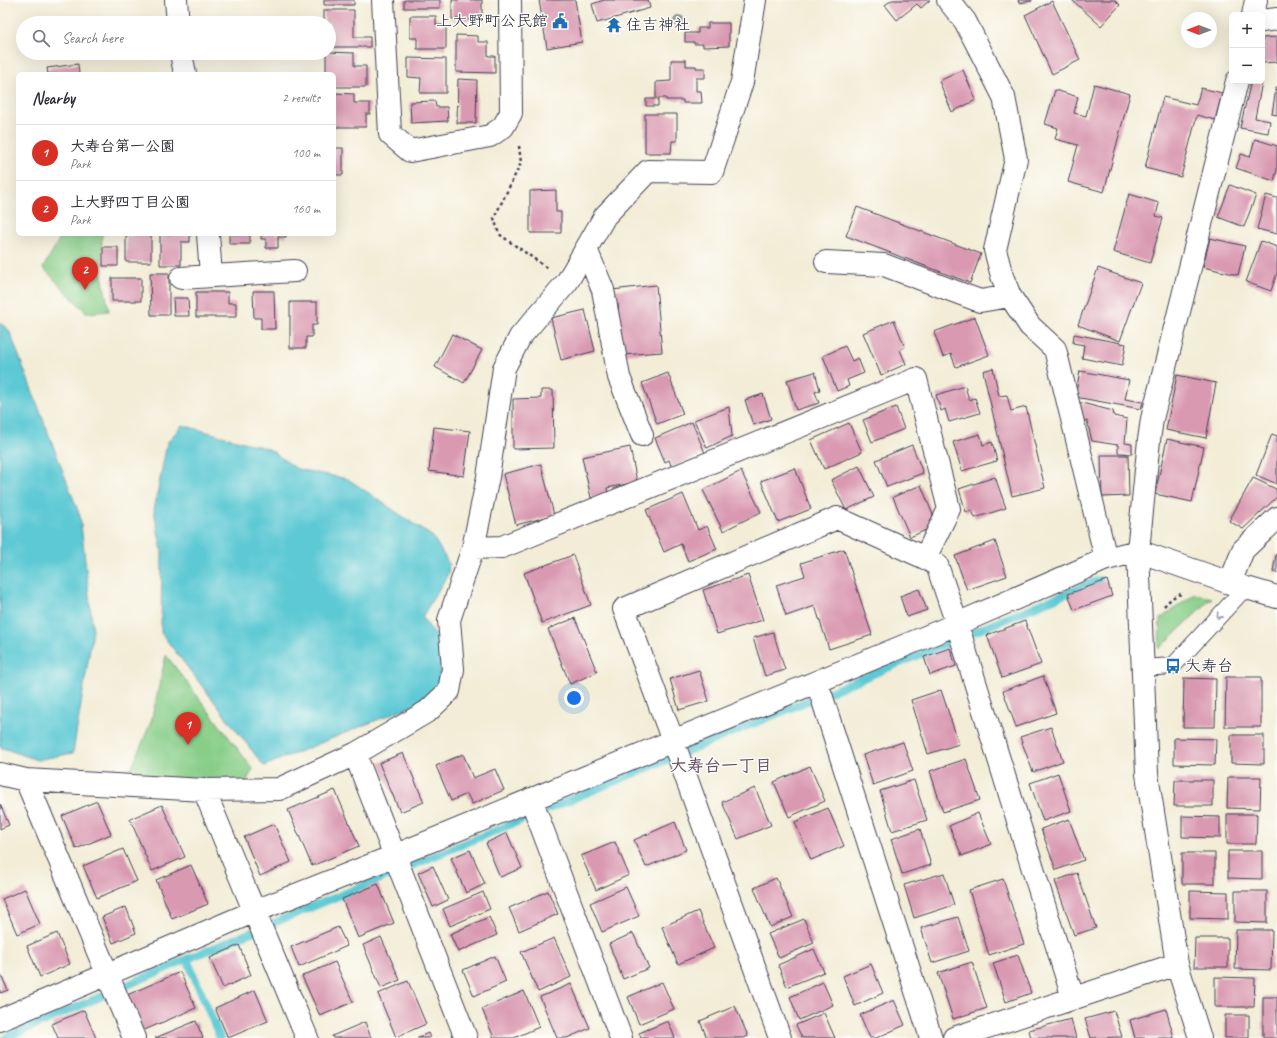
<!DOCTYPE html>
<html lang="en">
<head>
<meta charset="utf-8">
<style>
  :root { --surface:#fff; --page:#f7f7f7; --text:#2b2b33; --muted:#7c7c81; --line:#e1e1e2; --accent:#d93025 }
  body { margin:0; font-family:Caveat,"Klee One",sans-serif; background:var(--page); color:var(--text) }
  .controls { position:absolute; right:12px; top:12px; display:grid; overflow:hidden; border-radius:6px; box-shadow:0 4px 16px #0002 }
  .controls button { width:36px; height:36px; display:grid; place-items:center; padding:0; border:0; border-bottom:1px solid var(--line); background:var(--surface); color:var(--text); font:20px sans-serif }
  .compass { position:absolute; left:1181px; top:12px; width:36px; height:36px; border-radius:50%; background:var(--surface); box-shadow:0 4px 16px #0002; rotate:270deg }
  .you { position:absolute; left:574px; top:698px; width:14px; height:14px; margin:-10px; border:3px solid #fff; border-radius:50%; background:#1a73e8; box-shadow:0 0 0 6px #1a73e833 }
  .badge { display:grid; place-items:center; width:26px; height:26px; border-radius:50%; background:var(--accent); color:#fff; font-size:13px; font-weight:700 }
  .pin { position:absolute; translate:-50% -33px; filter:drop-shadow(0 1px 2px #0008) }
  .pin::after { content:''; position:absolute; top:21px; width:14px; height:12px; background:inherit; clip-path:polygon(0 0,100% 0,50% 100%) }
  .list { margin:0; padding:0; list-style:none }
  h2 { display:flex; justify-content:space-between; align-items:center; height:52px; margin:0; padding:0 16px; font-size:17px }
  h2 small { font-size:13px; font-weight:400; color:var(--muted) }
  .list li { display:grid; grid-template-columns:26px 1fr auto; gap:12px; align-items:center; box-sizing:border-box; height:56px; padding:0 16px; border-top:1px solid var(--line) }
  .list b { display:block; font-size:15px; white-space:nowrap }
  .list p { margin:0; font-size:13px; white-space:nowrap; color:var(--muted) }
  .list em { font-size:13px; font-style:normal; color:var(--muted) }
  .icon { flex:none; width:22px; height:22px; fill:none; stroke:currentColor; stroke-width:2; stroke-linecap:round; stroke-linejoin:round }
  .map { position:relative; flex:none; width:1277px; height:1038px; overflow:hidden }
  .search { position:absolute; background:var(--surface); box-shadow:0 4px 16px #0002; left:16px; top:16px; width:320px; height:44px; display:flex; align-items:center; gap:10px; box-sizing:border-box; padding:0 14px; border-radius:22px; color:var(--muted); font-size:15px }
  .panel { position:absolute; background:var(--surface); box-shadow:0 4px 16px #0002; left:16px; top:72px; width:320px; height:164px; border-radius:6px }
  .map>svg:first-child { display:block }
</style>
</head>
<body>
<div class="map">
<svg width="1277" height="1038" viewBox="0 0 1277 1038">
  <rect width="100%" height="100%" fill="#fdfcf7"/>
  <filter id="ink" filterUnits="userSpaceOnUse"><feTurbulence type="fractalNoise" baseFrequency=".025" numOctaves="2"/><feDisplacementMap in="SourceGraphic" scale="8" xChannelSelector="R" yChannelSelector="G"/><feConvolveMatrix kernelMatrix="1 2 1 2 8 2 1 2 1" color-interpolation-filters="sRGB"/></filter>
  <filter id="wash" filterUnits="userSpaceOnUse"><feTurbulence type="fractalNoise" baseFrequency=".012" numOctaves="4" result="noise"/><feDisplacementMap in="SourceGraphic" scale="16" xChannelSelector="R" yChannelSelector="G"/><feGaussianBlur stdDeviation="0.9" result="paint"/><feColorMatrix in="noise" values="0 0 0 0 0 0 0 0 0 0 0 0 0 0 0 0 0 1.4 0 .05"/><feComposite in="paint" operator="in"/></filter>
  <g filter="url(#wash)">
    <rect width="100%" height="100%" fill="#f3edd7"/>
    <path fill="#88ce89" stroke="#557862" d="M62,234H102L101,270L109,311L87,313L43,268Z
      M1195,594L1212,598L1159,649L1160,619Z
      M166,655L253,769L242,790L127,779L151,722Z"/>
    <path fill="#5dc9d4" stroke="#407688" d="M0,323L9,330L80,516L93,631L73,753L37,760L0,747Z
      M182,425L269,449L297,469L348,479L433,537L449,564L448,574L422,617L437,638L442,661L436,696L264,766L161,633L162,552L154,510L167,443Z"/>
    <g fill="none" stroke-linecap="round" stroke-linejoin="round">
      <path stroke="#5dc9d4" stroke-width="8" d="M187,959L220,1038
        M6,1038L187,959L1099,580"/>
    </g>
    <g id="blocks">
      <path fill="#d999b1" d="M324,0H354V5H324Z
        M404,0H440V8H404Z
        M452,0H482V20L452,19Z
        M539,0H575L582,42L547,48Z
        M604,0H648L650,8L597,23L592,4Z
        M892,0H930L921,8L917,4L897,20L885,5Z
        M1018,0H1032V1L1019,3Z
        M1072,0H1115L1120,5L1101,26Z
        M1052,1L1080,60L1052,74L1025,15Z
        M324,10H354V37H370V47H329V23H324Z
        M410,16H436V25H446V49H417V38H410Z
        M708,23H729V46L703,47V44H694V42H685V33H698V28H708Z
        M456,35L478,36V42H488V56H495V73L456,72Z
        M1277,37V62L1263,63L1262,38Z
        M329,52L354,53V66H366V87H334V74H326V53Z
        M408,58L446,59V93H420L421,78L408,77Z
        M671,60H686V66H696V68H705V78H696V91H701L702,103H683V100H666V98H658V106H646V99H656V82L671,81Z
        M78,64L79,74H48L47,68Z
        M963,70L976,100L952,112L939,81Z
        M458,79L477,80L476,123H457Z
        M1251,81L1262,82L1255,118L1270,121L1268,133L1240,128Z
        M1094,84L1130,94L1104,192L1068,182L1078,145L1055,139L1058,128L1045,124L1055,90L1078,97L1074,113L1086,116Z
        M1201,88L1222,93L1215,120L1197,115L1181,177L1145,168L1163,97L1196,105Z
        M1276,88H1277V115L1272,114Z
        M334,93L354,94V103H370V114H366V127H334Z
        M435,101L436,107H447L448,121L411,123L410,102Z
        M645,114H677V141H672L671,153H645Z
        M1255,139L1277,146V170L1274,181L1236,168L1241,154L1250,157Z
        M334,148H343V175H334Z
        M1230,185L1256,195L1244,227L1218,217Z
        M556,190V212H561V233H530V191Z
        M1129,194L1159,203L1156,216L1163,218L1150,263L1113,252Z
        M1266,195L1277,198V234L1257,229Z
        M857,207L981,254L970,283L846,236Z
        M131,234H151V262H126V236H131Z
        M160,234H190V242H181V265H160Z
        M229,234H250V244H229Z
        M261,234H286V237H278V248H266V239H261Z
        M1210,238L1245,246L1238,275L1203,267Z
        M1261,241L1277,247V273L1271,291L1246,282Z
        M103,247H118V266H103Z
        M1098,268L1141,283L1120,341L1078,325Z
        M150,273H169V315H151Z
        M112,278H141V301H112Z
        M656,285L662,352L622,355L618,304L613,305L612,290Z
        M253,291H274L275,329H261V318H254Z
        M196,292H228V303H236V317H196Z
        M173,298H188L189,316H174Z
        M290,302H317V325H312V337H306V348H290Z
        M585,310L595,351L561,360L551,318Z
        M975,317L989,355L956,367L951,354L943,357L934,332Z
        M894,320L905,347L900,350L906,364L881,375L863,333Z
        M452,334L482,350L464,383L435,367Z
        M1074,334L1126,344L1122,366L1082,358L1084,345L1073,343Z
        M845,346L852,361L858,358L864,373L847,380L849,386L837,391L823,356Z
        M993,368L999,396L1007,395L1011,411L1026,407L1045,488L1012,496L983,371Z
        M1080,371L1129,380L1125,399L1143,402L1141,409L1075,397Z
        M815,372L820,390L815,392L819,403L796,410L787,380Z
        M668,373L683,414L657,424L642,383Z
        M1177,375L1216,383L1206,438L1166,430Z
        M965,386L969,400L975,398L980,413L949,422L945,409L941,411L936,395Z
        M541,390H553L554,448L513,449V399L541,398Z
        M763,394L771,419L753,425L745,400Z
        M1078,402L1113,411L1114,416L1127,419L1125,443L1132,444V454L1118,453V445L1092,441L1087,421L1079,420Z
        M729,407L732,436L707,448L694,420Z
        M896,407L904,429L872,442L863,420Z
        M692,422L705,453L672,468L669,460L665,462L655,438Z
        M849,423L862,452L824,469L811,440Z
        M434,427L470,431L464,476L429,471Z
        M980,434L983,445L992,442L997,461L962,471L953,442Z
        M1272,434L1277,436V484L1256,475Z
        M1167,439L1204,447L1192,502L1155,494Z
        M912,445L923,473L887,487L876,460Z
        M630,447L637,482L607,488L608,495L591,498L582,457Z
        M1101,455H1128L1129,496L1102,497Z
        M541,464L554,515L516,525L503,474Z
        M859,466L874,497L846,510L831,480Z
        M795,468L811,509L778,522L761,481Z
        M741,471L761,512L723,531L703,490Z
        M995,477L1006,508L975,518L972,510L966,512L959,489Z
        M1253,478L1276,489L1277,497L1243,529L1229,521Z
        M921,485L937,525L910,537L893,497Z
        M683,494L698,530L707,526L717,549L688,561L681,544L664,552L646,510Z
        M995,541L1007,576L967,590L955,556Z
        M844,549L872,635L829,649L815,606L786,616L776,585L805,576L801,563Z
        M1276,554H1277V573L1273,572Z
        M573,555L591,605L542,623L524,573Z
        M748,575L763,620L717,634L703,590Z
        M1107,580L1112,596L1074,610L1068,594Z
        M919,589L927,610L907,617L900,596Z
        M575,618L597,672L570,684L548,629Z
        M1025,621L1041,664L1002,678L987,635Z
        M773,632L785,670L765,676L753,638Z
        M950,648L956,666L930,675L924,657Z
        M699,670L709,701L679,710L670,679Z
        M1043,676L1056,713L1016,727L1003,691Z
        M1226,677H1261V727H1225Z
        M1184,678L1216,679L1215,727H1183Z
        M941,690L959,744L928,754L911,700Z
        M1051,727L1063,761L1033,772L1020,737Z
        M1231,735H1264V764L1231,763Z
        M1174,738L1216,739L1215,765L1174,764Z
        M903,742L913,771L873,785L863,755Z
        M403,753L424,802L400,812L379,763Z
        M463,754L473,778L495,769L504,790L472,804L467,794L451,801L436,766Z
        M966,759L980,800L943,812L930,771Z
        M810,766L825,801L789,817L774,782Z
        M1058,773L1071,811L1043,821L1030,783Z
        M1228,777H1261L1260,809L1227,808Z
        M914,780L927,820L892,831L880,791Z
        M1175,780H1213V806H1174Z
        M755,788L771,825L738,839L722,802Z
        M335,790L359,846L312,866L288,810Z
        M97,801L111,834L76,849L62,816Z
        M0,804L9,825L0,829Z
        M162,805L185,857L152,871L130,819Z
        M828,808L844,846L811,860L795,822Z
        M978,813L991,844L962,856L949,826Z
        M1227,814H1257L1256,844H1227Z
        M1182,816L1220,817V838L1182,837Z
        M1069,819L1084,860L1056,870L1041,829Z
        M675,822L686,850L646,867L634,840Z
        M274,824L291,862L260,876L244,837Z
        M920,829L931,865L902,874L891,839Z
        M507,833L522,868L500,877L486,843Z
        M615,842L629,875L596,890L581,856Z
        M123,849L137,881L97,898L83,866Z
        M470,850L485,884L466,893L451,858Z
        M1228,851H1262V879L1228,878Z
        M1182,853H1215V884H1182Z
        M191,865L208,904L172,919L156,880Z
        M433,866L448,900L433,907L418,873Z
        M944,873L954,905L914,918L904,885Z
        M1077,873L1096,928L1074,935L1055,881Z
        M776,878L793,917L770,927L754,888Z
        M1003,879L1024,944L989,955L969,890Z
        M378,884L394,923L358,938L342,899Z
        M626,887L639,916L602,932L590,903Z
        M25,889L40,924L17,934L2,899Z
        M548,891L558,914L519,931L509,908Z
        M1190,891L1228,892V919L1190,918Z
        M1235,891H1267V923L1235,922Z
        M483,892L490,909L450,926L443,909Z
        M126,907L136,933L113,943L102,917Z
        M698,911L714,948L678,964L662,927Z
        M489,917L497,935L458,952L450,934Z
        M958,917L969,951L932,963L921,928Z
        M804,919L814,943L779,958L768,934Z
        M338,927L347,946L299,967L291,947Z
        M1236,930H1272L1271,970L1235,969Z
        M57,933L70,964L40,977L27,946Z
        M633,933L649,968L623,979L609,944Z
        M381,937L400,980L381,988L363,945Z
        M554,938L571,977L538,992L521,952Z
        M1195,938H1228V967H1194Z
        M239,945L251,975L223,988L210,958Z
        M814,949L824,972L787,987L778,965Z
        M1018,955L1031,993L1006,1002L993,963Z
        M495,956L506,982L474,996L463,970Z
        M335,962L353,1002L320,1016L302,976Z
        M972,962L987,1008L953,1019L938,973Z
        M871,964L883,993L855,1006L843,976Z
        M180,972L196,1008L142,1031L127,995Z
        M0,973L8,990L0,993Z
        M1215,977L1255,978L1254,1007H1215Z
        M408,981L426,1024L396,1037L378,994Z
        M662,982L674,1009L639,1024L628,997Z
        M823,982L833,1005L799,1020L790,997Z
        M571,984L590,1028L567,1038H557L540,997Z
        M255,990L268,1021L228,1038L215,1008Z
        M524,991L539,1027L514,1038H494L482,1009Z
        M1263,997H1277V1038H1263Z
        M894,1000L905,1025L876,1038H870L860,1015Z
        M735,1006L748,1036L744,1038H707L700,1021Z
        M1166,1009L1174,1038H1135L1130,1020Z
        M84,1010L96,1038H58L52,1024Z
        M1114,1011L1122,1037L1091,1038L1085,1019Z
        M824,1013L835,1038H802L796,1025Z
        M1225,1015H1249V1038H1225Z
        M1071,1019L1076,1038H1031L1029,1030Z
        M196,1021L203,1038H155Z
        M668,1021L675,1038H641L639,1033Z
        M365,1022L371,1038H333L332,1036Z
        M428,1033L430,1038H417Z"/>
    </g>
  </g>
  <g filter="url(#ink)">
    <use href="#blocks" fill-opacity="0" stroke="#414052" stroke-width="1"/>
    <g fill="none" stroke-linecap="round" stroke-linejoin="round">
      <g stroke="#414052" stroke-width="18">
        <path id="service" d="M1143,668L1173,666L1245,588"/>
      </g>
      <g stroke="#414052" stroke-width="24">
        <path id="minor" d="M176,0L178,23
          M383,0L390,134L410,151L490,136L503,127L511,113L510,0
          M948,0L965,21L1004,97L1016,159L995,250L1002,276L1010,296L1030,326L1055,349L1106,559
          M1253,15L1256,0
          M1262,21L1277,19
          M181,53L185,74
          M208,234L211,276
          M586,249L603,290L619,377L642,435
          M826,262L884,265L980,301L1010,296
          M181,278L295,271
          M473,548L502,547L916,379L949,509L925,558
          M1230,583L1243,550L1277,518
          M817,682L931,1038
          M355,754L466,1038
          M0,774L26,780L204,790L279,789L355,754L391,733L428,711L449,691L453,669L449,620L473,548L488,477L504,368L520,337L567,282L605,216L648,171L712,172L742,82L755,0
          M26,780L134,1038
          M204,790L307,1038
          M531,799L621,1038
          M0,1020L253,912L394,856L957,624L1106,559L1138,551L1230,583L1277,597
          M780,1038L673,741L624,609L837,518L925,558L937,565L957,624L1073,998
          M954,1038L1177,964
          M1200,1038L1177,964L1147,774L1138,551L1149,440L1152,419L1237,81"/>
      </g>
      <path stroke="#414052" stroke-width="2.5" stroke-dasharray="3 3" stroke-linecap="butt" d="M519,146L521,163L494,218L499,234L547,268
        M1164,606L1172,598L1183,593"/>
      <use href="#service" stroke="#fff" stroke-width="16"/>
      <use href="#minor" stroke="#fff" stroke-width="22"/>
    </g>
    <circle fill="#949e90" cx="679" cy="21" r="6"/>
    <defs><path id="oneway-chevron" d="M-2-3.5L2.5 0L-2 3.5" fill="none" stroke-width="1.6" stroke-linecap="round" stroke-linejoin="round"/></defs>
    <use stroke="#9c9ca7" href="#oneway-chevron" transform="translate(1219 616) rotate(132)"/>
  </g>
  <defs>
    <g id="civic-bare" transform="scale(1.2)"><path d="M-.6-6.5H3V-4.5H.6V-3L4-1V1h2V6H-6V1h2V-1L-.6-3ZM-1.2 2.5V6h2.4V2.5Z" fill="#1f6fb2" stroke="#fdfcf7" stroke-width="2.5" paint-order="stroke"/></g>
    <g id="temple-bare" transform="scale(1.2)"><path d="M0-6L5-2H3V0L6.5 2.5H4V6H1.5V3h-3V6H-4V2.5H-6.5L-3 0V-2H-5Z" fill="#1f6fb2" stroke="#fdfcf7" stroke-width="2.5" paint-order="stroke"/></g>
    <g id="bus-bare" transform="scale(1.2)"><path d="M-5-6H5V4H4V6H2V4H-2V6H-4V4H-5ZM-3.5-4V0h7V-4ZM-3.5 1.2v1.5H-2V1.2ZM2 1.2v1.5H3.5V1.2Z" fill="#1f6fb2" stroke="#fdfcf7" stroke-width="2.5" paint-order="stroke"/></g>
  </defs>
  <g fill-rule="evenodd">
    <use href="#civic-bare" x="560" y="21"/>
    <use href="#temple-bare" x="614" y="25"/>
    <use href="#bus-bare" x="1173" y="666"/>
  </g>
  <g text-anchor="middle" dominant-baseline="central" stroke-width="3" stroke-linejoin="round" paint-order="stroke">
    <g font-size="16" fill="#22223b" stroke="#fdfcf7" text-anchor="start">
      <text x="548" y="21" text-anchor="end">上大野町公民館</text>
      <text x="626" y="25">住吉神社</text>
      <text x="1185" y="666">大寿台</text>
    </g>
    <g font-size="17" font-weight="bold" fill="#624c64" stroke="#fdfcf7">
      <text x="721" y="765">大寿台一丁目</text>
    </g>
  </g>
</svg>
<div class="controls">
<button>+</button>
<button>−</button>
</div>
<svg class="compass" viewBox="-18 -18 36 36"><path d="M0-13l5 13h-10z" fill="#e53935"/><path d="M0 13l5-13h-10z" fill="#7c7c81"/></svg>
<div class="you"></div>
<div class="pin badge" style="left:188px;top:745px">1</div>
<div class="pin badge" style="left:85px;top:290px">2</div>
<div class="search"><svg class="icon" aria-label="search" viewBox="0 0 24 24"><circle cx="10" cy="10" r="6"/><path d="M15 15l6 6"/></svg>Search here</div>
<section class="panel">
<h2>Nearby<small>2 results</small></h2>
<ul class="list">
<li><span class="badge">1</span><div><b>大寿台第一公園</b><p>Park</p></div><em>100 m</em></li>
<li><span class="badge">2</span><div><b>上大野四丁目公園</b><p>Park</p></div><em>160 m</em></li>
</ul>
</section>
</div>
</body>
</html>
